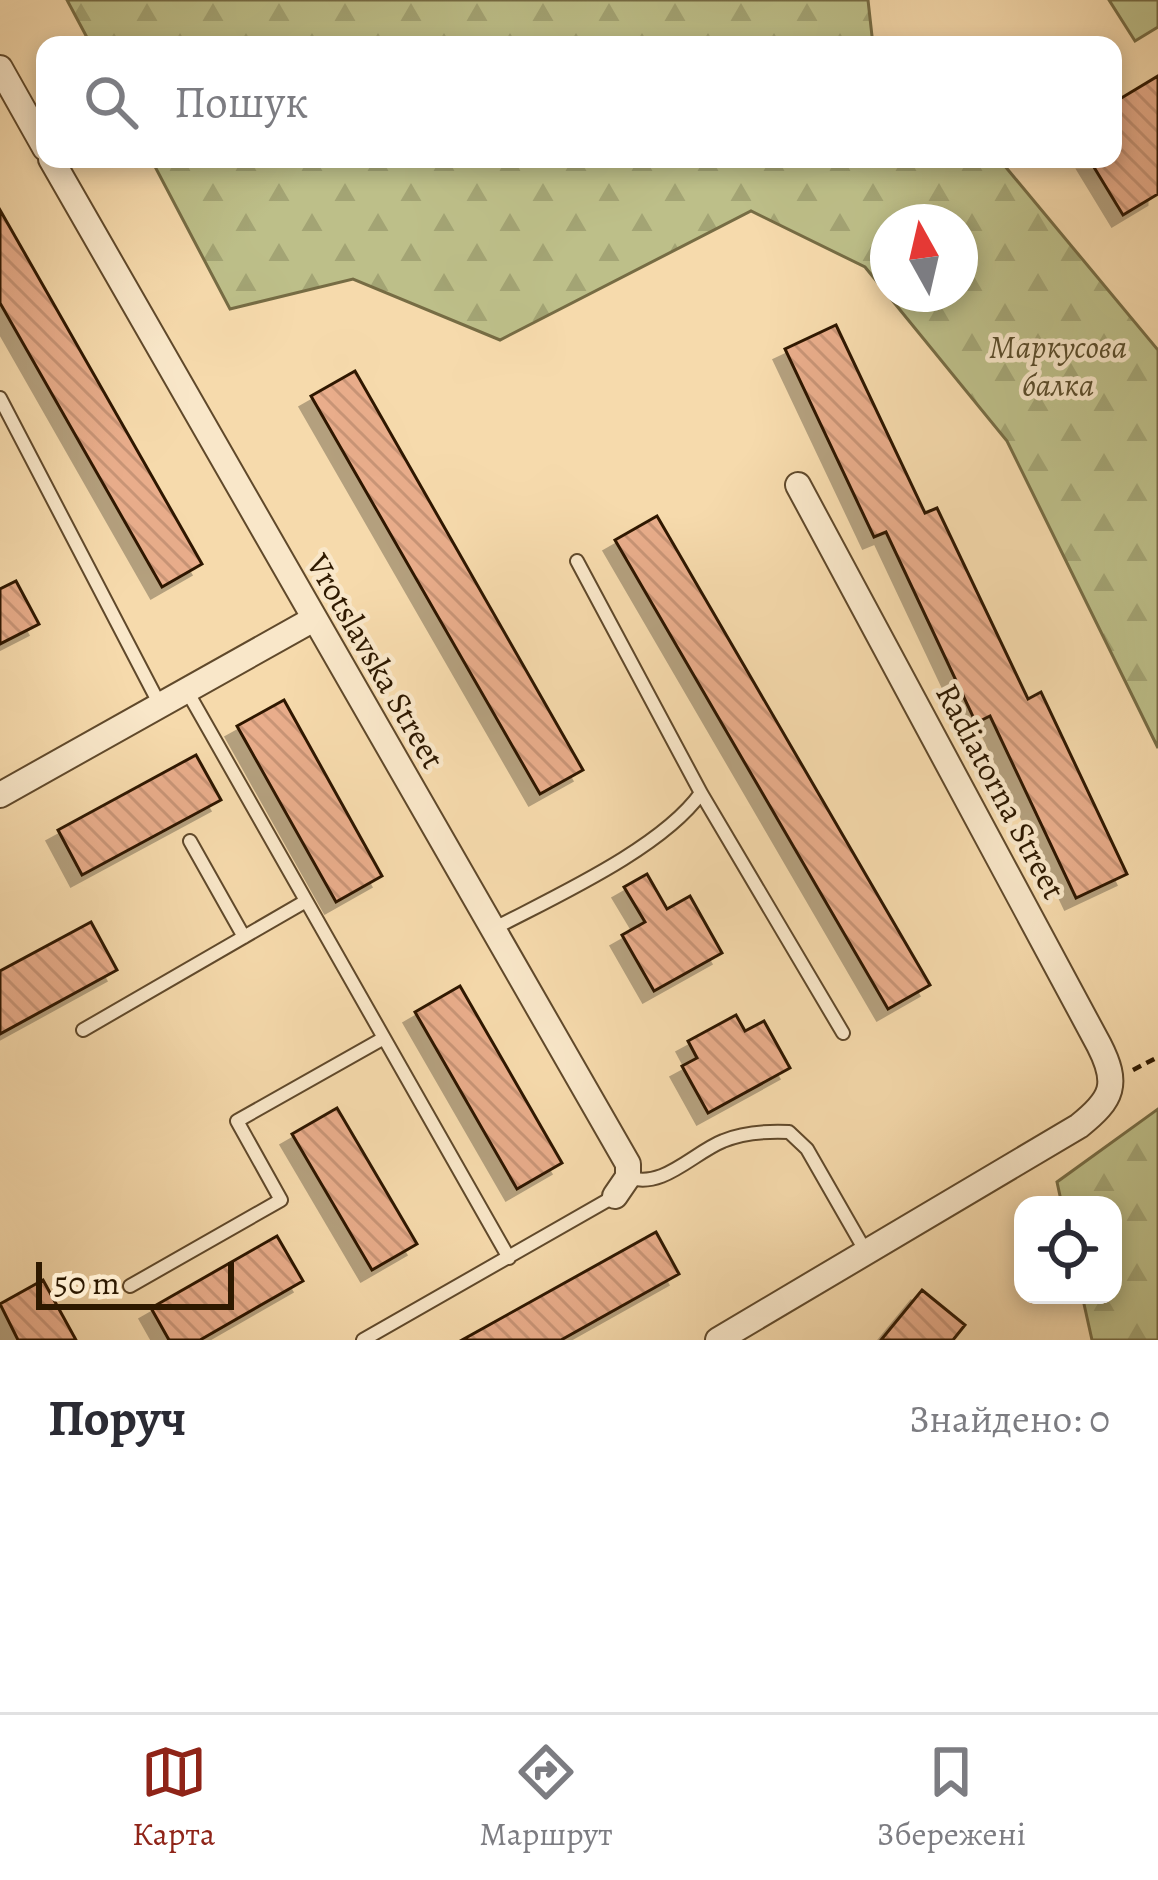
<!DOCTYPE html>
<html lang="uk">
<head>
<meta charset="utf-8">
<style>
  :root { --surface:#fff; --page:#f2f2f3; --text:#2b2b33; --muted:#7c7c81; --line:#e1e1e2; --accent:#8f2418 }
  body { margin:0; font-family:Alegreya,serif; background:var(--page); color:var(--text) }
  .controls { position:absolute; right:36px; bottom:36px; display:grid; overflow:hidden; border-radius:24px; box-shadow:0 6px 18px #0003 }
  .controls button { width:108px; height:108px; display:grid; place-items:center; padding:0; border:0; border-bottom:3px solid var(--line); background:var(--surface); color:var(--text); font:60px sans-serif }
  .compass { position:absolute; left:870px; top:204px; width:108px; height:108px; border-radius:50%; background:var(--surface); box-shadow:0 6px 18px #0003; rotate:352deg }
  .scale { position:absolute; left:36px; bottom:30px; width:198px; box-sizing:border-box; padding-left:12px; border:6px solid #2e1900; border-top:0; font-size:33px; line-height:42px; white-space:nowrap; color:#2e1900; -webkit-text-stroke:9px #f9e7c9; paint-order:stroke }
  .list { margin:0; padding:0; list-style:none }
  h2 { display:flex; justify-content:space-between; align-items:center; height:156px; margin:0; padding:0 48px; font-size:51px }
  h2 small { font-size:39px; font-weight:400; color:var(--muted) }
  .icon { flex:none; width:66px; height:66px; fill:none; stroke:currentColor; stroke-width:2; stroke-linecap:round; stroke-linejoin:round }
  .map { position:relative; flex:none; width:1158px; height:1340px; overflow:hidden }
  .search { position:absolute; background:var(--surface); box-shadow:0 6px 18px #0003; left:36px; right:36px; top:36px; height:132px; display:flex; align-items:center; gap:30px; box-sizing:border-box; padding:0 42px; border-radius:24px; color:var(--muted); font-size:45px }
  .sheet { height:372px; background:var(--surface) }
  nav { display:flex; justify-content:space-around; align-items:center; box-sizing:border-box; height:168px; border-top:3px solid var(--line); background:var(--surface); font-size:33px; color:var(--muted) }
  nav a { display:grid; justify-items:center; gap:6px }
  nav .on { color:var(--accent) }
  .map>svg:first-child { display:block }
</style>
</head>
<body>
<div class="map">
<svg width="1158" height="1340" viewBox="0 0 1158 1340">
  <defs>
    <pattern id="forest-firs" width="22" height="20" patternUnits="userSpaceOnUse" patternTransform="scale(3)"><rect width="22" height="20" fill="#bdbf89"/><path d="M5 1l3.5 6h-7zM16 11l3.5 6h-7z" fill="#a3a474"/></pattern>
    <pattern id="building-back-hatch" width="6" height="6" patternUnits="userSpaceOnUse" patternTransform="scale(3)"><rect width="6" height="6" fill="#e9ad8b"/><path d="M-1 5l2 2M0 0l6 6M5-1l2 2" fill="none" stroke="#c89476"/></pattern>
    <filter id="shadow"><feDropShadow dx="-11" dy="11" stdDeviation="0" flood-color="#0004"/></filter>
  </defs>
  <rect width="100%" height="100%" fill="#f6daac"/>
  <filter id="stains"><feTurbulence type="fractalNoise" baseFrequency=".00167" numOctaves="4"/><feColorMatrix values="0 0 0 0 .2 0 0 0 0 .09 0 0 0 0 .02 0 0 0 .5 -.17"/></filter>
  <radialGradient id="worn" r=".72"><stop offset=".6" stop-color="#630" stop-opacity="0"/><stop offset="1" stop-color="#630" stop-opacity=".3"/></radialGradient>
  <path fill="url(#forest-firs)" stroke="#766c44" stroke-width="3" fill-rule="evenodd" d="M67,0H868L873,45H91Z
    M151,159H999L1158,350V748L1007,441L865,267L751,211L500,340L353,279L230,309ZM960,222V294H888V222Z
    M1158,1109V1340H1092L1082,1295H1113V1205H1062L1057,1182Z"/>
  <path fill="#bdbf89" stroke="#766c44" stroke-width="3" d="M1109,0H1158V27L1135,41Z"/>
  <path fill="url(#building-back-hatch)" stroke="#2e1900" stroke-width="3" filter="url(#shadow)" d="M1158,76V194L1123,215L1089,159H1113V103Z
    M0,210L202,564L162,587L0,303Z
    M836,325L925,513L937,508L1028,699L1041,692L1127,874L1076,898L990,716L976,723L886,532L874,537L785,349Z
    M355,371L583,770L540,794L311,396Z
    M657,516L930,985L888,1009L615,540Z
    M16,581L39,624L0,644V589Z
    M284,700L382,876L336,902L237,726Z
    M196,755L221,800L82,875L58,830Z
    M647,874L667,909L690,896L722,953L654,991L622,935L645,922L624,887Z
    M91,922L117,970L0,1034V971Z
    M460,986L562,1163L517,1189L415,1012Z
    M736,1015L745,1031L764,1021L790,1068L708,1113L682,1066L697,1058L688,1041Z
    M337,1108L417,1244L372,1270L292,1134Z
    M656,1232L679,1274L561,1340H462Z
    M277,1236L303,1281L200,1340H169L151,1308Z
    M43,1280L76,1340H18L0,1304Z
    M922,1290L965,1325L953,1340H881Z"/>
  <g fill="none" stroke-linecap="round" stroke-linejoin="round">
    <g stroke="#60492b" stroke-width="16">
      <path id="lane" d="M0,398L160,705
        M577,561L701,793L843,1033
        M187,691L509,1258
        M190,841L244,937
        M495,928C556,896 662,848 701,793
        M83,1030L306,901
        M628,1177C662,1190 693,1153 723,1141C744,1132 766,1131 789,1132L807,1149L866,1252
        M130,1286L281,1200L237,1121L384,1038
        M363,1340L615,1196"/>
    </g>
    <g stroke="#60492b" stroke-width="28">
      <path id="street" d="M0,68L45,148
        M51,159L628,1164V1177L615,1196
        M0,795L312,620
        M718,1340L1079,1126C1113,1099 1119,1084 1099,1045L798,485"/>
    </g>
    <path stroke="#2e1900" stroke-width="4.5" stroke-dasharray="9 6" stroke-linecap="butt" d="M1133,1070L1158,1057"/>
    <use href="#lane" stroke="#f9e7c9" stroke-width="12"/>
    <use href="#street" stroke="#f9e7c9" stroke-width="24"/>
  </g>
  <g text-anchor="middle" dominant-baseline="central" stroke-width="9" stroke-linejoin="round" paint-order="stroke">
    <g font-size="33" font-style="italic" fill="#594b29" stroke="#f9e7c9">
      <text x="1058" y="346">Маркусова<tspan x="1058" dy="38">балка</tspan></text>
    </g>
    <g font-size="33" fill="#2e1900" stroke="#f9e7c9">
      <text transform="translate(376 661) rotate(60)">Vrotslavska Street</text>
      <text transform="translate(1001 791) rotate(62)">Radiatorna Street</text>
    </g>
  </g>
  <rect width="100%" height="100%" filter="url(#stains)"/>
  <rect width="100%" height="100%" fill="url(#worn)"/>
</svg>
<div class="controls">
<button><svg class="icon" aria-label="locate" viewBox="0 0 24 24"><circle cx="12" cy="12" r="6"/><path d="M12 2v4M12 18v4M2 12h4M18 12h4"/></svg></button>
</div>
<svg class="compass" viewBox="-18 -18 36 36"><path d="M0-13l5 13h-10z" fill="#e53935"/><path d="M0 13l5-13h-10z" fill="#7c7c81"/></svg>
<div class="scale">50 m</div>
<div class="search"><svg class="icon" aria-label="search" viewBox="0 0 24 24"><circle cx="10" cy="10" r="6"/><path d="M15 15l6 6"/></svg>Пошук</div>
</div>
<section class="sheet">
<h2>Поруч<small>Знайдено: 0</small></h2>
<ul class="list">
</ul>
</section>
<nav>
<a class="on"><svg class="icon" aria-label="map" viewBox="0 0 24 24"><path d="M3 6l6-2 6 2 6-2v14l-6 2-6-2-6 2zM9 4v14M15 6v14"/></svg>Карта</a>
<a><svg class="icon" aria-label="directions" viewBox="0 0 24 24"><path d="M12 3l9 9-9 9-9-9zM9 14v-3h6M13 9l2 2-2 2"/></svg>Маршрут</a>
<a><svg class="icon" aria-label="saved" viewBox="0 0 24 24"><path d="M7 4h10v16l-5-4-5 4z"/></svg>Збережені</a>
</nav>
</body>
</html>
